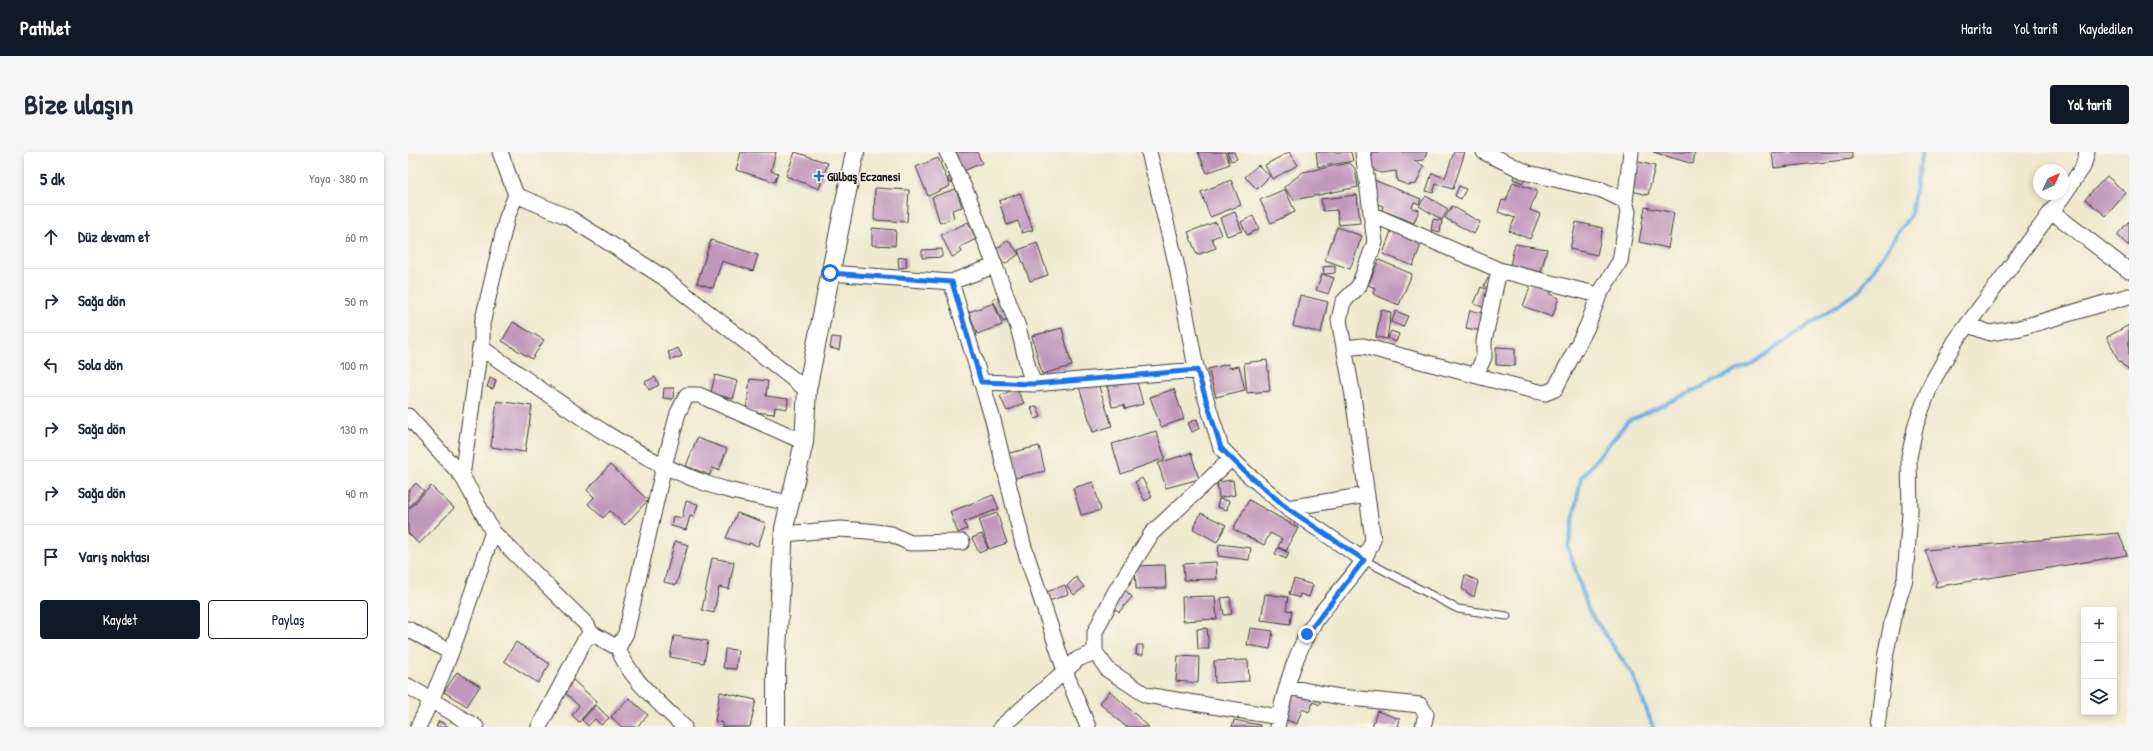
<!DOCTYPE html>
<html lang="tr">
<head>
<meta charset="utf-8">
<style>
  :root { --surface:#fff; --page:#f6f6f7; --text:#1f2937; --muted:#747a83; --line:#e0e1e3; --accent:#111827 }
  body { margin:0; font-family:"Patrick Hand",sans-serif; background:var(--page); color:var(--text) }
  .controls { position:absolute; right:12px; bottom:12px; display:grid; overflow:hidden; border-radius:4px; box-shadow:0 2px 6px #0003 }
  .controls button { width:36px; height:36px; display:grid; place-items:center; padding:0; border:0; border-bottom:1px solid var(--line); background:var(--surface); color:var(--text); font:20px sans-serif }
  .compass { position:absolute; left:1625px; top:12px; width:36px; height:36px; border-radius:50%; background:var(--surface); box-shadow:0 2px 6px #0003; rotate:45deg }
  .stop { position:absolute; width:12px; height:12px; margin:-9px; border:3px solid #1a73e8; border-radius:50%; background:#fff }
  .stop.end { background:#1a73e8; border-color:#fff; box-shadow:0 1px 4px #0008 }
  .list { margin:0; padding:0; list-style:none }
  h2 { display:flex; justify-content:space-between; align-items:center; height:52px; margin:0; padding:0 16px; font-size:17px }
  h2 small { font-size:13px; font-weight:400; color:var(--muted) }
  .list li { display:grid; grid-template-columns:26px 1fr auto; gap:12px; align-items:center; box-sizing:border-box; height:64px; padding:0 16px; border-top:1px solid var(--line) }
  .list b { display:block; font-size:15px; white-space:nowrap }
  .list em { font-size:13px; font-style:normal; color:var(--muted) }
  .actions { display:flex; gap:8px; padding:12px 16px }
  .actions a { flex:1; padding:9px 0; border:1px solid var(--accent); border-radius:4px; text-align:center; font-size:14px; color:var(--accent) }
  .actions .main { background:var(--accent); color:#fff }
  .icon { flex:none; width:22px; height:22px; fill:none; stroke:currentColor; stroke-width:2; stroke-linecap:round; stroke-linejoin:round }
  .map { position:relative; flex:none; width:1721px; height:575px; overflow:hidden; border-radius:4px }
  header { display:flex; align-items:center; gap:24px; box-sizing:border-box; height:56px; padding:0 20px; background:var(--accent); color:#fff }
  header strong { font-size:19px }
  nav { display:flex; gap:22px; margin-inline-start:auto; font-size:14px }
  .intro { display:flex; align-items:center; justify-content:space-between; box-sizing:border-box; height:96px; padding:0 24px }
  h1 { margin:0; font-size:28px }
  .button { padding:10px 18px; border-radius:4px; background:var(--accent); color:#fff; font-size:14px; font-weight:700 }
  main { display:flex; gap:24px; padding:0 24px }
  aside { flex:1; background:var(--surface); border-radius:4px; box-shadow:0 2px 6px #0003 }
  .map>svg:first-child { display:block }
</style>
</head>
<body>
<header>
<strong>Pathlet</strong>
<nav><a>Harita</a><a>Yol tarifi</a><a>Kaydedilen</a></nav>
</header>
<div class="intro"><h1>Bize ulaşın</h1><a class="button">Yol tarifi</a></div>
<main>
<aside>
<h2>5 dk<small>Yaya · 380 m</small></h2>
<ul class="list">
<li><svg class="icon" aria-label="ahead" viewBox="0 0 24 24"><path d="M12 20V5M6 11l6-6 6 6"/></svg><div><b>Düz devam et</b></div><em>60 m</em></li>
<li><svg class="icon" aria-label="right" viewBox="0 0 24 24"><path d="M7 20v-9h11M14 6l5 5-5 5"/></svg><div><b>Sağa dön</b></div><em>50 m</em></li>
<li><svg class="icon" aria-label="left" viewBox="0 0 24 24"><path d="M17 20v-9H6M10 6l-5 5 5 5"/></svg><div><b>Sola dön</b></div><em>100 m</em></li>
<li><svg class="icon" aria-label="right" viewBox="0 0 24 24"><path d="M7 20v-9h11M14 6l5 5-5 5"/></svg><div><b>Sağa dön</b></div><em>130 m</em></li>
<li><svg class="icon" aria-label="right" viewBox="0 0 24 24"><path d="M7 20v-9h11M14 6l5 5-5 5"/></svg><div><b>Sağa dön</b></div><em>40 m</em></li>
<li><svg class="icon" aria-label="arrive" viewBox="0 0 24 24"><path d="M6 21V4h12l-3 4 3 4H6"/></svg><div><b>Varış noktası</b></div></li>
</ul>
<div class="actions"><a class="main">Kaydet</a><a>Paylaş</a></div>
</aside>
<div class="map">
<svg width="1721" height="575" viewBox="0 0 1721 575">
  <rect width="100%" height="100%" fill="#fbf7ec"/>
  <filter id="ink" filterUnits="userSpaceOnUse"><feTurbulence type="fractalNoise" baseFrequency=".025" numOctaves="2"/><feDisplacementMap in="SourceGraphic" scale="8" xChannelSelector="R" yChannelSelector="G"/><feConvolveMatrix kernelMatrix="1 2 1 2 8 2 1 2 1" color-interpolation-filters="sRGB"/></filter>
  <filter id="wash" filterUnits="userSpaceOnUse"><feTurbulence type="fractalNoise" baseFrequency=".012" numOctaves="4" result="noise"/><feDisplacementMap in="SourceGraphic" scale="16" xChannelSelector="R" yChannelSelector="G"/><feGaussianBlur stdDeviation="0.9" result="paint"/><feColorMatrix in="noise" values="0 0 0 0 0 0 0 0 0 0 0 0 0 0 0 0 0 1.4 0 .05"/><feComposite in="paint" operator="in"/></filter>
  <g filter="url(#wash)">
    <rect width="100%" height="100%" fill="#efe9cf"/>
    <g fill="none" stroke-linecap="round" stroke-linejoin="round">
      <path stroke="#72aee3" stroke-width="4" d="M1245,575L1226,525L1180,457L1160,395L1173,326L1220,269L1345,211L1452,138L1503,62L1514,0"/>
    </g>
    <g id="blocks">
      <path fill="#c098bc" d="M333,0H368L363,19L370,21L367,30L328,18Z
        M387,0L420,11L411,37L378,24Z
        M541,0H569L574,11L551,21Z
        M790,0H817L822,12L799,21Z
        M819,0H826L829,7L823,9Z
        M881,0L890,13L864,27L857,13Z
        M908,0H943L945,9L910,15Z
        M960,0H1019L1016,8L1006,9L1016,14L1008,32L1000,33L989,29L988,19L973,21L963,17Z
        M1046,0H1057L1045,37L1028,32L1025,41L1018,39L1024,21L1037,26Z
        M1245,0H1287L1285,12Z
        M1364,0H1444V7L1366,16Z
        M530,6L542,34L520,44L508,15Z
        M1227,9L1247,14L1240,43L1220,38Z
        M942,11L947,17L950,35L886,48L876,35L895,20Z
        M850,13L862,24L849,37L837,25Z
        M1107,21L1118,26L1115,31L1105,27Z
        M544,24L550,27L542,31L540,26Z
        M1699,24L1718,41L1698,64L1677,47Z
        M823,28L833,53L802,65L793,40Z
        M966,28L1013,47L1011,52L1006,50L1004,56L1011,58L1006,71L974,58L975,54L964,50Z
        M1105,30L1129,39L1122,58L1132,62L1122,87L1101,79L1107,66L1090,60L1094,48L1098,49Z
        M1051,34L1058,37L1053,47L1047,44Z
        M467,36L501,38L499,70L466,68Z
        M548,37L554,55L544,58L546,66L532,71L524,45Z
        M877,37L887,60L863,71L852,48Z
        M612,41L625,78L614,81L610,69L599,73L591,49Z
        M949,43L952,71L931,73L929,58L915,59L913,47Z
        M1018,44L1040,57L1034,68L1011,54Z
        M1044,54L1072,70L1066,82L1037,66Z
        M1237,55L1266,61L1260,96L1231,90Z
        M827,60L834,79L819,84L812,66Z
        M845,64L851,77L839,83L833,70Z
        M1025,67L1034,69L1032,80L1023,78Z
        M1721,69V94L1709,83Z
        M560,70L568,87L552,95L554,100L544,105L533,83Z
        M808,70L813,83L804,86L808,96L789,103L780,80Z
        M1168,70L1195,76L1189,103L1162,97Z
        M929,75L954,84L942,117L917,108Z
        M464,76L488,78L487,94L464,93Z
        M983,79L1014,90L1005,114L975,102Z
        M303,88L350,103L345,119L314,109L305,136L289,131Z
        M600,88L611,102L597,112L587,98Z
        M629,91L640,123L622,129L610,98Z
        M1107,92L1139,97L1133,120L1102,113Z
        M534,97V105L514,106V98Z
        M498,105L499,115L491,116L490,106Z
        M971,108L1004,122L991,153L965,142L967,136L960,133Z
        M927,114V121L916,122L915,115Z
        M914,122L926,126L920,142L908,138Z
        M1080,126L1094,134L1090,141L1076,134Z
        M1124,130L1144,137L1142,142L1151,146L1144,165L1115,154Z
        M1073,135L1090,142L1083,158L1066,152Z
        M892,143L920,150L913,181L885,174Z
        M590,145L596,156L604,166L595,170L585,148Z
        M586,151L594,173L569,182L561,160Z
        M973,158L983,160L979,187L968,185Z
        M1062,158L1078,162L1074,179L1058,176Z
        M988,159L1000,164L995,175L983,170Z
        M105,170L136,188L124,207L94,189Z
        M1721,173V219L1710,208L1699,185Z
        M654,176L664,214L634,222L624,184Z
        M983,179L991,182L988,190L980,186Z
        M424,185L433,186L431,198L422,196Z
        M1088,195L1107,196V214L1088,213Z
        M270,196L274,204L263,208L260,200Z
        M859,208L862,239L839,241L836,211Z
        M820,212L821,216L831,214L837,238L808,245L800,217Z
        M307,223L330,229L325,247L303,241Z
        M247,225L251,233L241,238L237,230Z
        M82,226L88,228L85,237L79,235Z
        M728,226L735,252L717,257L716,253L704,255L699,233Z
        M342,227L360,229L358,244L380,247L379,257L367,255L366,262L338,259Z
        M689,229L704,274L685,280L671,235Z
        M256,236H266L265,247L255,246Z
        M608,236L616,251L599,259L592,244Z
        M766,237L776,267L753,275L742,245Z
        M89,249L124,254L117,300L83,295Z
        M629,254L633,265L627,267L623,256Z
        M789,267L792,276L784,280L780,271Z
        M748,279L757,306L713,322L704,292Z
        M289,286L319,297L311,318L304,316L302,323L278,314Z
        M631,294L637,319L603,327L597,302Z
        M783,301L791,327L758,336L750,311Z
        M202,313L240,348L217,373L202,359L195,366L180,352L186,345L179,338Z
        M734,326L744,345L737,349L727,330Z
        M825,328L827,343L811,346L809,330Z
        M685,330L693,358L673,363L665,336Z
        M8,331L16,339L0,356V340Z
        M23,334L46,356L11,392L0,381V358Z
        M585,343L591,357L556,370L559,377L550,381L542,360Z
        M811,347L821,349L819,358L809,355Z
        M841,348L890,376L878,399L870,395L874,387L862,381L856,393L825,377Z
        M278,349L290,352L286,365L282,364L278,378L263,374L265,364L274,366Z
        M329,361L358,371L350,394L341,391V393L318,386Z
        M589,361L599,391L581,397L571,367Z
        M793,361L818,373L809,390L785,377Z
        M1711,381L1719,403L1527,435L1529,429L1517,398Z
        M574,382L580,397L571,401L564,386Z
        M267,389L280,393L268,433L256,430Z
        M811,392L843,396L841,408L810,404Z
        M870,396L881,401L878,407L867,402Z
        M304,406L326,410L321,437L311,435L306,461L294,458Z
        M808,410L809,427L776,428L775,412Z
        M757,413L758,436L728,437L727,414Z
        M1057,423L1070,429L1066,445L1054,437Z
        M668,425L676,435L666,443L659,434Z
        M886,427L905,433L901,445L892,442L891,446L881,442Z
        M657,433L660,442L639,450L636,441Z
        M717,438L724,445L711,460L703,452Z
        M857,442L880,445L878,458L884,459L882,472L853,468Z
        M807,444L809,467L775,469L774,445Z
        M822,445L824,462L816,463L813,446Z
        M799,476L801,497H790L789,477Z
        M842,476L865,479L862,497L839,493Z
        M266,484L300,489L296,511L262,505Z
        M108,490L142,512L130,531L96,509Z
        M729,493H735V503H728Z
        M317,497L330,498L328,517L315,516Z
        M770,504L791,505L790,531L768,529Z
        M840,508L841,529L807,531L806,509Z
        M49,520L72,534L59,554L36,540Z
        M165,528L189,550L171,570L164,563L171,554L155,539Z
        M880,535L914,548L912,553L905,550L901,560L894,557L889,572L869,564Z
        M702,539L741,575H718L692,551Z
        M312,540L348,548L342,575H314L315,571L307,569Z
        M221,546L240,563L229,575H214L203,565Z
        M188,553L201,566L193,573L187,567L180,574L174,568Z
        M969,559L992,567L990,575H964Z
        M826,568L852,573V575H824Z
        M31,569L41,575H28Z"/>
    </g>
  </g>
  <g filter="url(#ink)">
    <use href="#blocks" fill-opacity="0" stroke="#3c3b37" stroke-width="1"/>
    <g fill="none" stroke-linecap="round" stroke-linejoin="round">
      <g stroke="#3c3b37" stroke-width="9">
        <path id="service" d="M956,408L1050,457L1099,464"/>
      </g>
      <g stroke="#3c3b37" stroke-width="17">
        <path id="minor" d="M92,0L108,43L99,65L74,172V196L72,195L54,324L85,380L179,473L183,481L210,496C222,528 252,551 276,575
          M539,0L560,44L592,127L610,175L621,219L626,232
          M741,0L769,115L787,211L813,296L836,319L879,356L956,408
          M108,43L160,65L255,125L399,238
          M1217,49L1223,0
          M1643,59L1721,119
          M963,62L1091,118L1191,143
          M422,121L543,130L586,114
          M543,130L585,268L615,392L657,519L593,575
          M1560,173L1582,181L1612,176L1721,144
          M72,195C141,242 211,298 289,328C318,340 350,344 381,351
          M936,196L955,194L1127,239L1137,241L1147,237L1179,175L1191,143L1212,109L1220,60L1217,49L1194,38L1120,21L1076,0
          M1068,223L1076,205V189L1091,118
          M573,230L626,232L789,218
          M0,264L54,324
          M823,307L744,381L707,440L687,480V500L700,518L738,543L871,565
          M879,356L959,343
          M376,382L432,377L460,379L483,382L502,391L554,390
          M0,477L42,500
          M210,496L218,481L256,314L270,261L279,243H291L396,290
          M0,534L68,575
          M880,535L932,545L1012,553L1018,562L1015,575
          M10,575C42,513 62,445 85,380
          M131,575L175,491L183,481
          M680,575L657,519L670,507L687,500
          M869,575C877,537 888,495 911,464C930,438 955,418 965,387L945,244L931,168L935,150L951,134L967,90L955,0
          M1469,575L1478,500L1485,466L1497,427L1502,361L1501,305L1508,272L1523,232L1548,188L1655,44L1675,15L1679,0"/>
      </g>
      <g stroke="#3c3b37" stroke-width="20">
        <path id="tertiary" d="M368,575V515L376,376L396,290L399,238L447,0"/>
      </g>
      <use href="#service" stroke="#fff" stroke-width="7"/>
      <use href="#minor" stroke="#fff" stroke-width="15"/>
      <use href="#tertiary" stroke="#fff" stroke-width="18"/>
    </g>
  </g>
  <g fill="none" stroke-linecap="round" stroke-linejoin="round" filter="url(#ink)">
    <path stroke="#1a73e8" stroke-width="5" d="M422,121L544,130L573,230L626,232L789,218L813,296L836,319L879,356L956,408L899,482"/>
  </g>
  <path fill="#1f6fb2" stroke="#fbf7ec" stroke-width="1.5" d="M409 18h4v4h4v4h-4v4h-4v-4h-4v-4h4z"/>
  <g text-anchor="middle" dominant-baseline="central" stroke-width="3" stroke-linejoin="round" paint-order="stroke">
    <g font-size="13" font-weight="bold" fill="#1c1c1c" stroke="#fbf7ec" text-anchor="start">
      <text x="419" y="24">Gülbaş Eczanesi</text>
    </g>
  </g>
</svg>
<div class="controls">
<button>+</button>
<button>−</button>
<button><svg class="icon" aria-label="layers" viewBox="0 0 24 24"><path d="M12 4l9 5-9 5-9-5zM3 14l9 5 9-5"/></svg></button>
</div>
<svg class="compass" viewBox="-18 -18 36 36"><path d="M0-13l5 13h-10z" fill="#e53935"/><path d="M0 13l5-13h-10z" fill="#747a83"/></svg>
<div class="stop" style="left:422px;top:121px"></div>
<div class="stop end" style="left:899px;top:482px"></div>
</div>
</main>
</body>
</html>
